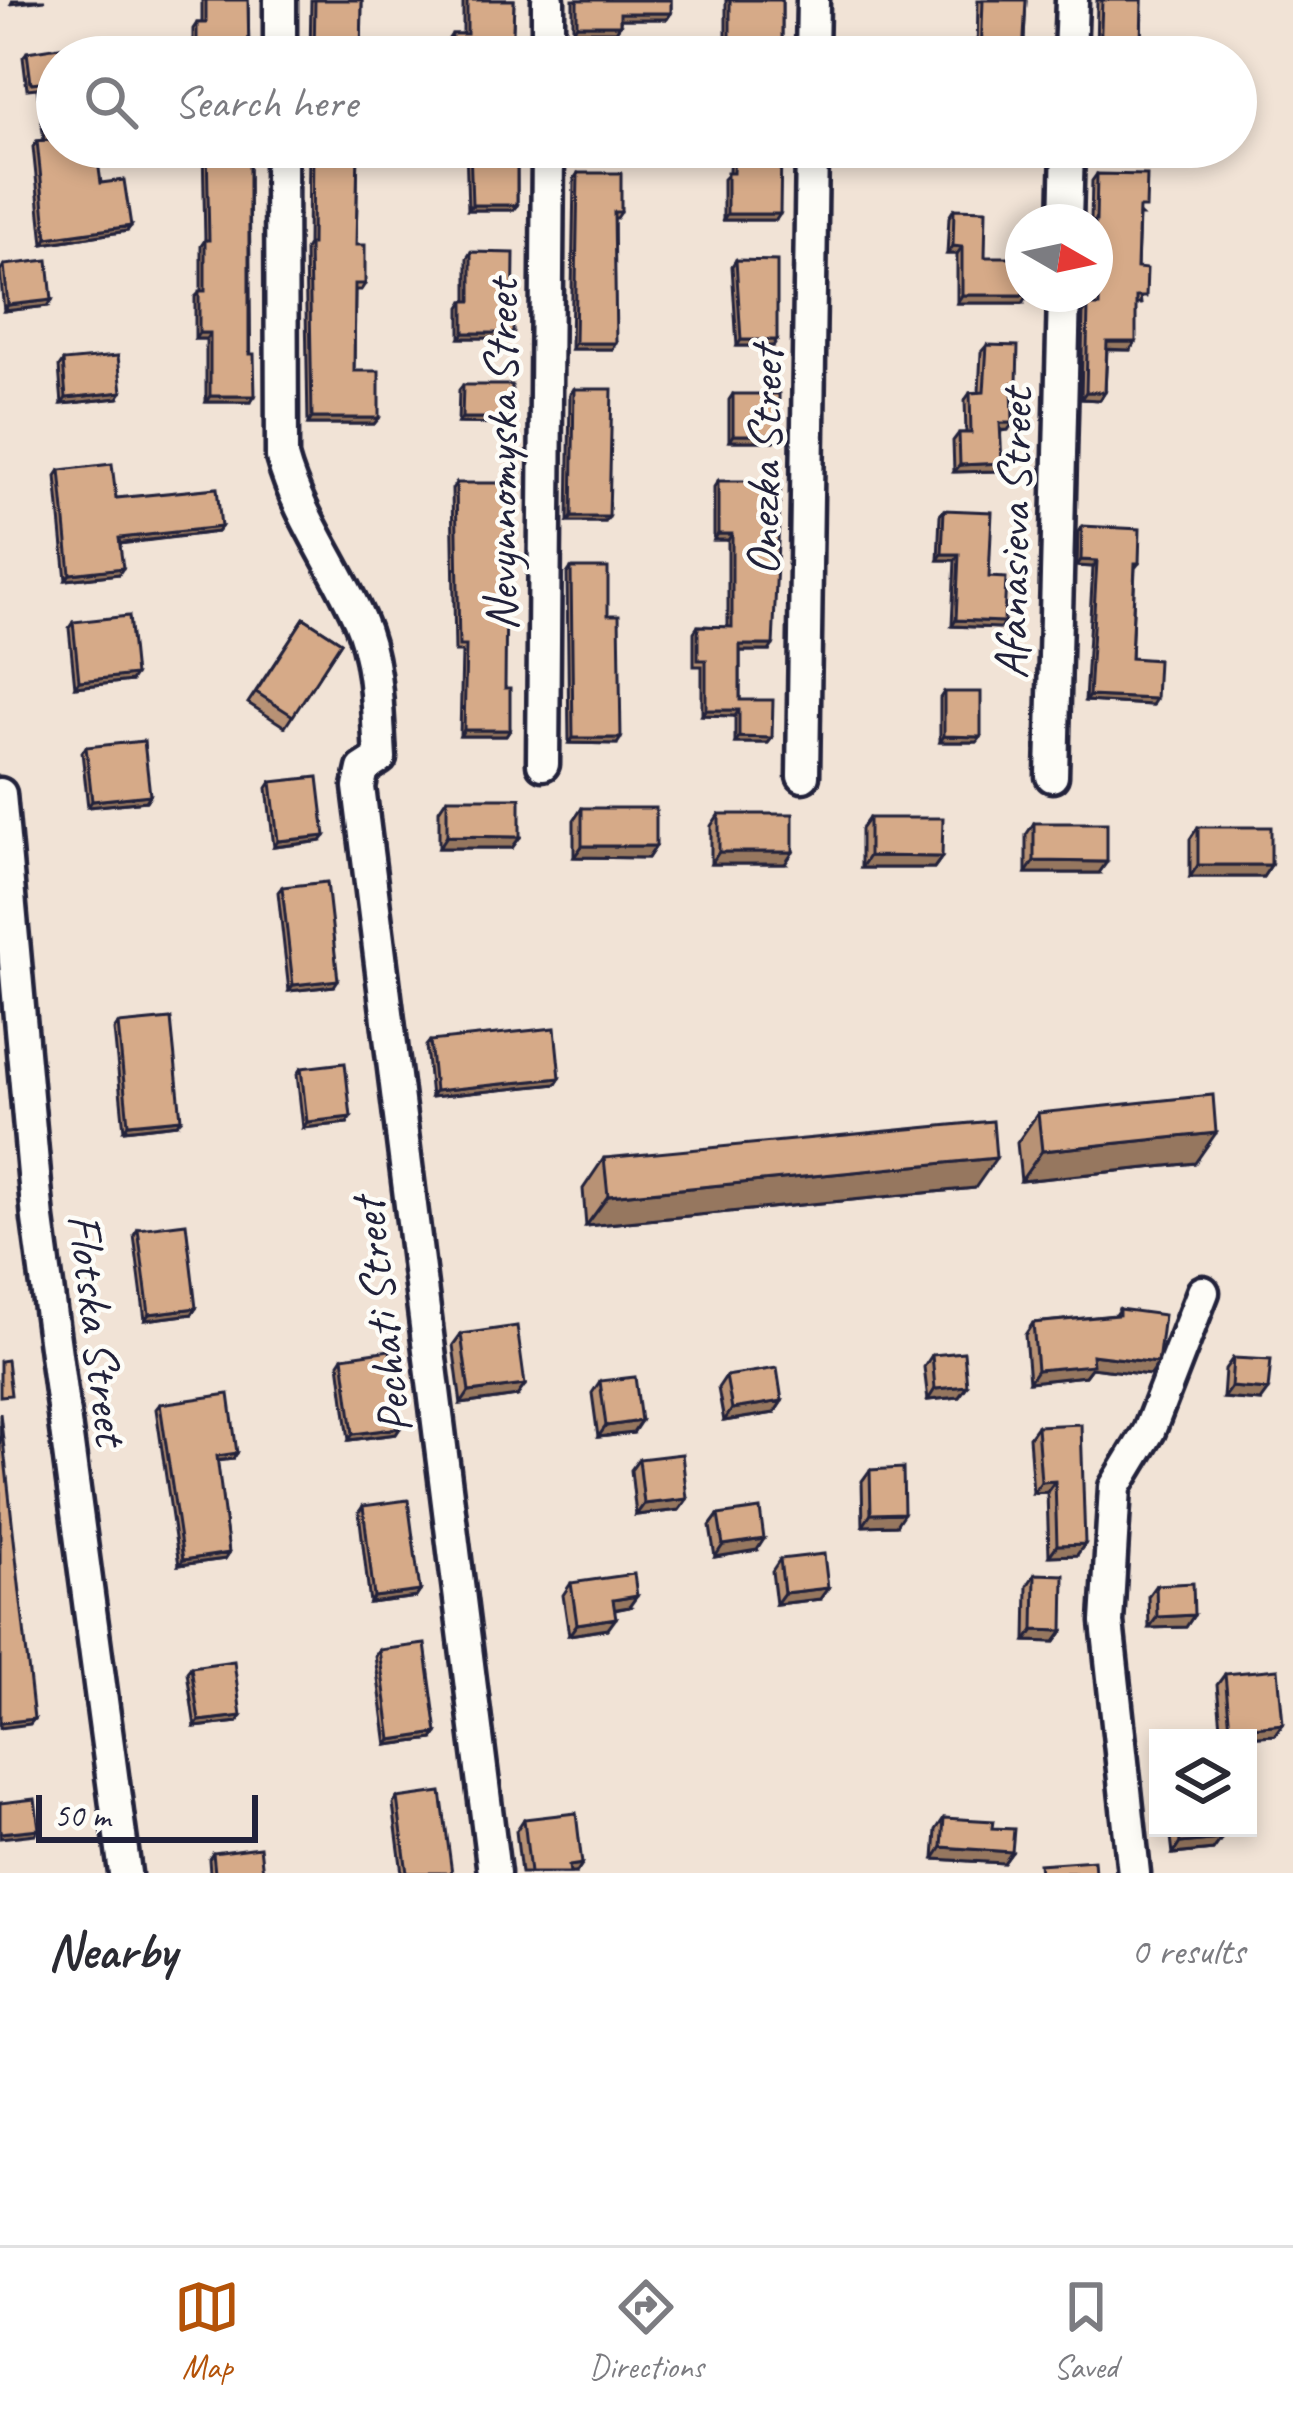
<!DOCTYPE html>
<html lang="en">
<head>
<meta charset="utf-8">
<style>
  :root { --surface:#fff; --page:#f2f2f3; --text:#2b2b33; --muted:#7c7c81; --line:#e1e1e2; --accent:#b45309 }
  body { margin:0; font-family:Caveat,sans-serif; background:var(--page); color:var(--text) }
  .controls { position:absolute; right:36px; bottom:36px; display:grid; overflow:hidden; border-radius:0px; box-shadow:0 6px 18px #0003 }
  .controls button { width:108px; height:108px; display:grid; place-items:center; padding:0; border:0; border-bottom:3px solid var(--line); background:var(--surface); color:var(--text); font:60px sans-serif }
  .compass { position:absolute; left:1005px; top:204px; width:108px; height:108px; border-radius:50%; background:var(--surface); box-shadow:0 6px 18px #0003; rotate:99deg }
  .scale { position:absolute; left:36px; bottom:30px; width:222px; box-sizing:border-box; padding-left:12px; border:6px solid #22223b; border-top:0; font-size:33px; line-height:42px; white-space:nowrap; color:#22223b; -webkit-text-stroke:9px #fdfcf7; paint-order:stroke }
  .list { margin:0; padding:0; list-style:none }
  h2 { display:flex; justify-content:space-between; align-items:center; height:156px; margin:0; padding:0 48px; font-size:51px }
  h2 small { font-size:39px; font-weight:400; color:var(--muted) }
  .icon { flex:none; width:66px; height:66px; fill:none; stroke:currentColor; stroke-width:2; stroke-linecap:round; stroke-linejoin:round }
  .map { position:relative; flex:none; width:1293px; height:1873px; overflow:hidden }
  .search { position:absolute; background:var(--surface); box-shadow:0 6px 18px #0003; left:36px; right:36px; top:36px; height:132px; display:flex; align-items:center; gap:30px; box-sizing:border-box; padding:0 42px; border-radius:66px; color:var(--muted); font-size:45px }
  .sheet { height:372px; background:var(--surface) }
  nav { display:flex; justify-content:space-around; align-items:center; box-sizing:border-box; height:168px; border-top:3px solid var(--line); background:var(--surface); font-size:33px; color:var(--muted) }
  nav a { display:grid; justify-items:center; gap:6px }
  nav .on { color:var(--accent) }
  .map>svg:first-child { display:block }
</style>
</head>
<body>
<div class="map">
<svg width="1293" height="1873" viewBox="0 0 1293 1873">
  <rect width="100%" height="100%" fill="#f1e3d6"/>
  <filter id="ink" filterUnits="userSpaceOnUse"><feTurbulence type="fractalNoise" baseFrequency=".00833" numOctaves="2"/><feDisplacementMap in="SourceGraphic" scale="24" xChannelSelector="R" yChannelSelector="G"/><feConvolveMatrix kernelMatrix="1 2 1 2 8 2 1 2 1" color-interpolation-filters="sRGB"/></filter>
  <g filter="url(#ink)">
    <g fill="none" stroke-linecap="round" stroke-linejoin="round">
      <g stroke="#22223b" stroke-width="39">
        <path id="minor" d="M280,0V57
          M548,57V0
          M812,57L813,0
          M1070,57L1072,0
          M281,147L282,457C298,515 334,563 359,619C378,662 377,711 380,758L363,769L359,787L494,1873
          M1066,222L1068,147
          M543,764L548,147
          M803,776L812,147
          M1052,776L1064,294
          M0,794L38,1219L125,1873
          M1134,1873L1107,1622L1115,1487L1149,1431L1203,1292"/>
      </g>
      <use href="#minor" stroke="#fdfcf7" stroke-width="30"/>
    </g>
    <path fill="#b89275" stroke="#22223b" stroke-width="3" d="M202,0H248L249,57H193V29L197,23H202Z
      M311,0H362L361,54L378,57H310Z
      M463,0H514L512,57H448V40L452,34H463Z
      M573,0H671V13L667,19H620V25L616,31H573Z
      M726,0H782V57H726Z
      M978,0H1026L1023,57H977Z
      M1097,0H1142L1141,43L1160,57H1096Z
      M27,52L57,57L101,183L127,231L43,244L33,147L37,141L44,140L37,88L27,89L23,57Z
      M203,147H249L251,402H206V339H195V297L201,291V246L205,240Z
      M309,147H358L356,245L365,284L361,290H355L354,371L379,418L374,424H308L305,250L308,245Z
      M466,147H517V205L513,210H468Z
      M730,147H781L776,220H723V179L729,173Z
      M578,173L621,212L617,218H614L612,349H571L574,179Z
      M1097,174L1141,216H1139L1137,268L1141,304H1136L1130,350H1107L1105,392L1100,400L1081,399L1083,314L1088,306H1094L1095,222L1091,221L1092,181Z
      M954,209L985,257L1023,303H957V254H947L949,217Z
      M471,252L513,333L509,338H460V307L464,301H467V258Z
      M736,260L773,346H737L732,266Z
      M4,265L48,306L4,311L0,271Z
      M987,345L1012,390L1008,430L1001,431L996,471L954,472L953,441L959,433H966L965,400L970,393L979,392L981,352Z
      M63,361L118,398L62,404L59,367Z
      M463,385L511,418L507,424L458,423L459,390Z
      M574,389L605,522H568L570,394Z
      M733,394L779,435L775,441H729V400Z
      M60,470L116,498L221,527L217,532L120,544L119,574L66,580L56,476Z
      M718,481L769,651H740V700L772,738L768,743H735V716L702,715V666H694V632L698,626L728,627V540H714V487Z
      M456,483L505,688L510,730L506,736H460L462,652H455L452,489Z
      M944,510L989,577L1000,628L952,626L955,560H938L940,515Z
      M1082,526L1139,563L1135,568L1131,658L1152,705L1085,701L1093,567L1077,566L1078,532Z
      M571,568L608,615L617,744L569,743L567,574Z
      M304,618L341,642L285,727L248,703Z
      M73,622L131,681L75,687L69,628Z
      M944,692L981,737L977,742H940V698Z
      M86,747L150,795L146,801L88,807L82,752Z
      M271,782L321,841L274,847L267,788Z
      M447,798L520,837L512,848H439V810Z
      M582,808L656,846L648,858L574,857V820Z
      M719,814L785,864H711V826Z
      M869,818L942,857L934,868H861V829Z
      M1034,823L1099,873H1026V835Z
      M1198,827L1271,865L1263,877H1190V839Z
      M282,887L334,986L289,991L278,892Z
      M118,1024L177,1124L124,1130L114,1030Z
      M430,1041L560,1078L556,1084L431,1097L426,1046Z
      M301,1068L347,1123L303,1128L297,1074Z
      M1038,1113L1195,1163L1021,1181L1017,1143Z
      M604,1158L975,1188L586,1226L583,1189Z
      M138,1229L196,1308L192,1314L145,1320L134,1235Z
      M1119,1309L1150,1375L1091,1368L1085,1376L1029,1382L1025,1335L1033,1323L1115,1315Z
      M461,1334L517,1396L461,1404L453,1345Z
      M932,1355L967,1386L959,1397L928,1400L924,1367Z
      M343,1357L400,1428L396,1434L349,1440L339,1363Z
      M1233,1358L1260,1401L1223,1398L1225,1369Z
      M726,1376L782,1401L774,1413L724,1421L718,1388Z
      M600,1381L633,1433L598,1437L592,1393Z
      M160,1404L237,1453L233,1459L217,1461L229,1553L225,1559L179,1565L156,1409Z
      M1037,1426L1077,1555L1049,1556L1047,1492L1033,1493L1029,1437Z
      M639,1459L687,1499L679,1510L636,1515L631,1470Z
      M870,1470L896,1525L863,1526L862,1481Z
      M363,1506L420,1591L416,1597L370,1603L359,1512Z
      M718,1515L757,1550L715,1557L710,1526Z
      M780,1559L820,1599L776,1604L772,1571Z
      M1035,1574L1063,1631L1055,1642L1026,1641L1027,1586Z
      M571,1583L629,1607L615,1610L608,1629L569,1635L563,1595Z
      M1156,1585L1194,1615L1186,1627L1149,1628L1148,1596Z
      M379,1650L433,1739L387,1745L375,1656Z
      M191,1667L241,1716L237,1722L195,1727L187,1672Z
      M1225,1674L1283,1724L1275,1735L1222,1738L1217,1685Z
      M397,1798L452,1873H402L393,1804Z
      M944,1818L992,1828L1012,1852L1004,1863L934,1859L936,1830Z
      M524,1819L582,1864L576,1873H521L516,1831Z
      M1170,1828H1219L1221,1839L1213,1850L1173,1854Z
      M213,1853L263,1873H210L209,1859Z"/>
    <path fill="#96775f" stroke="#22223b" stroke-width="3" d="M13,0H45L11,4Z
      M620,13H671L667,19H616Z
      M577,25H620L616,31H573Z
      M634,152H676L672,158H630Z
      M472,205H517L513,210H468Z
      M727,214H780L776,220H723Z
      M131,226L127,231L43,244L47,238Z
      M953,246L962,247L957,254H947Z
      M962,295H1028L1023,303H957Z
      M52,300L48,306L4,311L8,305Z
      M199,333H210L206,339H195Z
      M464,333H513L509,338H460Z
      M741,340H777L773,346H737Z
      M1107,342H1136L1130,350L1102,349Z
      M575,343H616L612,349H571Z
      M122,392L118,398L62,404L66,398Z
      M1086,392H1105L1100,400L1081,399Z
      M210,396H255L251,402H206Z
      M312,418H379L374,424H308Z
      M462,418H511L507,424L458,423Z
      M1000,423H1013L1008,430L995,431Z
      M733,435H779L775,441H729Z
      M1002,463L996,471L954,472L960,465Z
      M572,517H609L605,522H568Z
      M221,527L217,532L115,544L119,538Z
      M718,534H732L728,540H714Z
      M942,554H959L955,560H938Z
      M1081,560L1097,561L1093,567L1077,566Z
      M123,568L119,574L66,580L70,574Z
      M956,620L1004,622L1000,628L952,626Z
      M740,645H773L769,651H736Z
      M135,675L131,681L75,687L79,681Z
      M1089,696L1156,699L1152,705L1085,701Z
      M706,710H739L735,716L702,715Z
      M464,730H510L506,736H460Z
      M944,736L981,737L977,742H940Z
      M739,737L772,738L768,743H735Z
      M573,738H621L617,744L569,743Z
      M150,795L146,801L88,807L92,801Z
      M325,836L321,841L274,847L278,841Z
      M447,836L520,837L512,848H439Z
      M582,846H656L648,858L574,857Z
      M719,852H793L785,864H711Z
      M869,856L942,857L934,868H861Z
      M1034,861L1107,862L1099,873H1026Z
      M1198,865H1271L1263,877H1190Z
      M338,980L334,986L289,991L293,985Z
      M560,1078L556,1084L431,1097L435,1091Z
      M351,1117L347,1123L303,1128L307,1122Z
      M181,1119L177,1124L124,1130L128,1124Z
      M1216,1133L1195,1163L1021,1181L1042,1151Z
      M996,1158L975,1188L586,1226L608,1196Z
      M196,1308L192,1314L145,1320L149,1314Z
      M1092,1355L1158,1363L1150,1375L1091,1368L1085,1376L1029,1382L1037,1370Z
      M525,1385L517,1396L461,1404L469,1392Z
      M967,1386L959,1397L928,1400L935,1389Z
      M1231,1387L1268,1390L1260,1401L1223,1398Z
      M782,1401L774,1413L724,1421L732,1409Z
      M641,1421L633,1433L598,1437L606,1426Z
      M400,1428L396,1434L349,1440L353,1434Z
      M237,1453L233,1459L213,1461L217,1456Z
      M1055,1481L1047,1492L1033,1493L1041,1482Z
      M687,1499L679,1510L636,1515L644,1504Z
      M904,1513L896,1525L863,1526L871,1514Z
      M764,1539L757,1550L715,1557L723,1545Z
      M1085,1544L1077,1555L1049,1556L1057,1545Z
      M229,1553L225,1559L179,1565L183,1560Z
      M828,1588L820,1599L776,1604L784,1593Z
      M420,1591L416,1597L370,1603L374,1597Z
      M637,1596L629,1607L605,1611L613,1600Z
      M1194,1615L1186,1627L1149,1628L1157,1617Z
      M616,1618L608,1629L569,1635L577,1624Z
      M1034,1630L1063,1631L1055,1642L1026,1641Z
      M241,1716L237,1722L195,1727L199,1721Z
      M34,1719L30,1724L0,1728V1723Z
      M1283,1724L1275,1735L1224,1738L1230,1729Z
      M437,1733L433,1739L387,1745L391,1740Z
      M39,1829L35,1834L0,1838V1833Z
      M1221,1839L1213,1850L1173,1854L1180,1843Z
      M942,1847L1012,1852L1004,1863L934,1859Z
      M582,1864L576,1873H564L569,1866Z"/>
    <path fill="#d6aa88" stroke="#22223b" stroke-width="3" d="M206,0H248L249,57H197V23H206Z
      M315,0H362L361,54H378V57H314Z
      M467,0H514L512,57H452V34H467Z
      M577,0H671V13H620V25H577Z
      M730,0H782V57H730Z
      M983,0H1026L1023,57H981Z
      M1102,0H1142L1141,43L1161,44L1160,57H1100Z
      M72,45L74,57H57V147H96L101,183L124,180L131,226L47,238L37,141L49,140L41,82L31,83L27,52Z
      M207,147H249V354H254L255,396H210V333H199V291H205V240H209Z
      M313,147H358L356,245H365V284H355L354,371H379V418H312L309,244H312Z
      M470,147H517V205H472Z
      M634,147H676V152H634Z
      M734,147H781L780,214H727V173H733Z
      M578,173H621V212H614L616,343H575Z
      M1097,174L1147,175L1146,208H1139L1137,268L1147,269L1146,297H1136V342H1107L1105,392H1086L1088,306H1099L1100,260H1095V222H1088L1096,221Z
      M954,209L986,210L985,257H1023V294L1028,295H962V247L953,246Z
      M471,252L514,253L513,333H464V301H471Z
      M48,260L52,300L8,305L4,265Z
      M736,260L777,261V340H741Z
      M987,345L1018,346L1017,383H1012L1013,423H1000L1002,463L960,465L959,433H971L970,393L984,392Z
      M118,356L122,392L66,398L63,361Z
      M463,385H512L511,418H462Z
      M574,389H612L609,517H572Z
      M733,394H779V435H733Z
      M112,464L116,498L217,488L221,527L119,538L123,568L70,574L60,470Z
      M718,481H781L773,645H740V700H773L772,738L739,737V710H706V660H698V626L732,627V534H718Z
      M456,483H507L505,688H510V730H464L466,646H459Z
      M944,510L992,512L989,577L1006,578L1004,622L956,620L959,554H942Z
      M1082,526L1140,529L1139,563H1135L1131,658L1158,660L1156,699L1089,696L1097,561L1081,560Z
      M571,568H608V615H619L621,738H573Z
      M129,616L135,675L79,681L73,622Z
      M304,618L341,642L293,716L256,692Z
      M944,692H981V737L944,736Z
      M144,741L150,795L92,801L86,747Z
      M318,777L325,836L278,841L271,782Z
      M447,798H520V837L447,836Z
      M582,808H656V846H582Z
      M719,814H793V852H719Z
      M869,818H943L942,857L869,856Z
      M1034,823H1107V862L1034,861Z
      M1198,827H1271V865H1198Z
      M327,882L338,980L293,985L282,887Z
      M171,1019L181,1119L128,1124L118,1024Z
      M555,1028L560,1078L435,1091L430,1041Z
      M345,1063L351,1117L307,1122L301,1068Z
      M1213,1095L1216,1133L1042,1151L1038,1113Z
      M993,1121L996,1158L608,1196L604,1158Z
      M186,1223L196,1308L149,1314L138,1229Z
      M1119,1309L1164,1315L1158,1363L1092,1355L1093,1365L1037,1370L1033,1323L1119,1315Z
      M517,1326L525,1385L469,1392L461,1334Z
      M390,1350L400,1428L353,1434L343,1357Z
      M964,1352L967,1386L935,1389L932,1355Z
      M1233,1358L1271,1360L1268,1390L1231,1387Z
      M7,1360L11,1395L0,1396V1361Z
      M777,1368L782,1401L732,1409L726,1376Z
      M635,1377L641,1421L606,1426L600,1381Z
      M229,1394L237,1453L217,1456L229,1553L183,1560L160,1404Z
      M0,1413L34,1719L0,1723Z
      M1081,1424L1085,1544L1057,1545L1055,1481L1041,1482L1037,1426Z
      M682,1454L687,1499L644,1504L639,1459Z
      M903,1468L904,1513L871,1514L870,1470Z
      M408,1500L420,1591L374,1597L363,1506Z
      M760,1509L764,1539L723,1545L718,1515Z
      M824,1554L828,1588L784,1593L780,1559Z
      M634,1574L637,1596L613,1600L616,1618L577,1624L571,1583Z
      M1035,1574L1064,1575L1063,1631L1034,1630Z
      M1193,1583L1194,1615L1157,1617L1156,1585Z
      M425,1644L437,1733L391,1740L379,1650Z
      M234,1661L241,1716L199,1721L191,1667Z
      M1278,1669L1283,1724L1230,1729L1225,1674Z
      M441,1792L452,1873H407L397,1798Z
      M35,1799L39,1829L0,1833V1803Z
      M576,1813L582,1864L569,1866L570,1873H530L524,1819Z
      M944,1818L993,1821L992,1828L1014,1829L1012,1852L942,1847Z
      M1179,1828H1219L1221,1839L1180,1843Z
      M260,1847L263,1873H215L213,1853Z
      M1094,1860L1095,1873H1040L1039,1864Z"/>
  </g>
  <g text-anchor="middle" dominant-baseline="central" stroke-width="9" stroke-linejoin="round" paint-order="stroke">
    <g font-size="48" fill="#22223b" stroke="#fdfcf7">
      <text transform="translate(501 455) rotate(-90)">Nevynnomyska Street</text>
      <text transform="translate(764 461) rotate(-89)">Onezka Street</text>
      <text transform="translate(1013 534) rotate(-89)">Afanasieva Street</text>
      <text transform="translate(381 1316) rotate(-97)">Pechati Street</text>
      <text transform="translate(98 1329) rotate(83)">Flotska Street</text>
    </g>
  </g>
</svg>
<div class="controls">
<button><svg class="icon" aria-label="layers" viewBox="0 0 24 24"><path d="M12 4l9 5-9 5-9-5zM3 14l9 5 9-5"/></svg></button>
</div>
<svg class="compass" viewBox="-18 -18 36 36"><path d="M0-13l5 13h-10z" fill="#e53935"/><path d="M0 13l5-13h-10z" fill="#7c7c81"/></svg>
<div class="scale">50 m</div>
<div class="search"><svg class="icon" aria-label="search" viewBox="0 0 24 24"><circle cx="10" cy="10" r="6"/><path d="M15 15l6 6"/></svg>Search here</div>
</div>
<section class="sheet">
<h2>Nearby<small>0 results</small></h2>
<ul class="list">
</ul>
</section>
<nav>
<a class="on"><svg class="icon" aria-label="map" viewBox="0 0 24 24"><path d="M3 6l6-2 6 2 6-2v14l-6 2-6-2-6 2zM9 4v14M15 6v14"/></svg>Map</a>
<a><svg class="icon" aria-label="directions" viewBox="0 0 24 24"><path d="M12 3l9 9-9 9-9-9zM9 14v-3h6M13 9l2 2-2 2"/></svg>Directions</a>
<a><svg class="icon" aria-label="saved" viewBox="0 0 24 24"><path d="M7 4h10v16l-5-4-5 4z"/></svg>Saved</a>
</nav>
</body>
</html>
